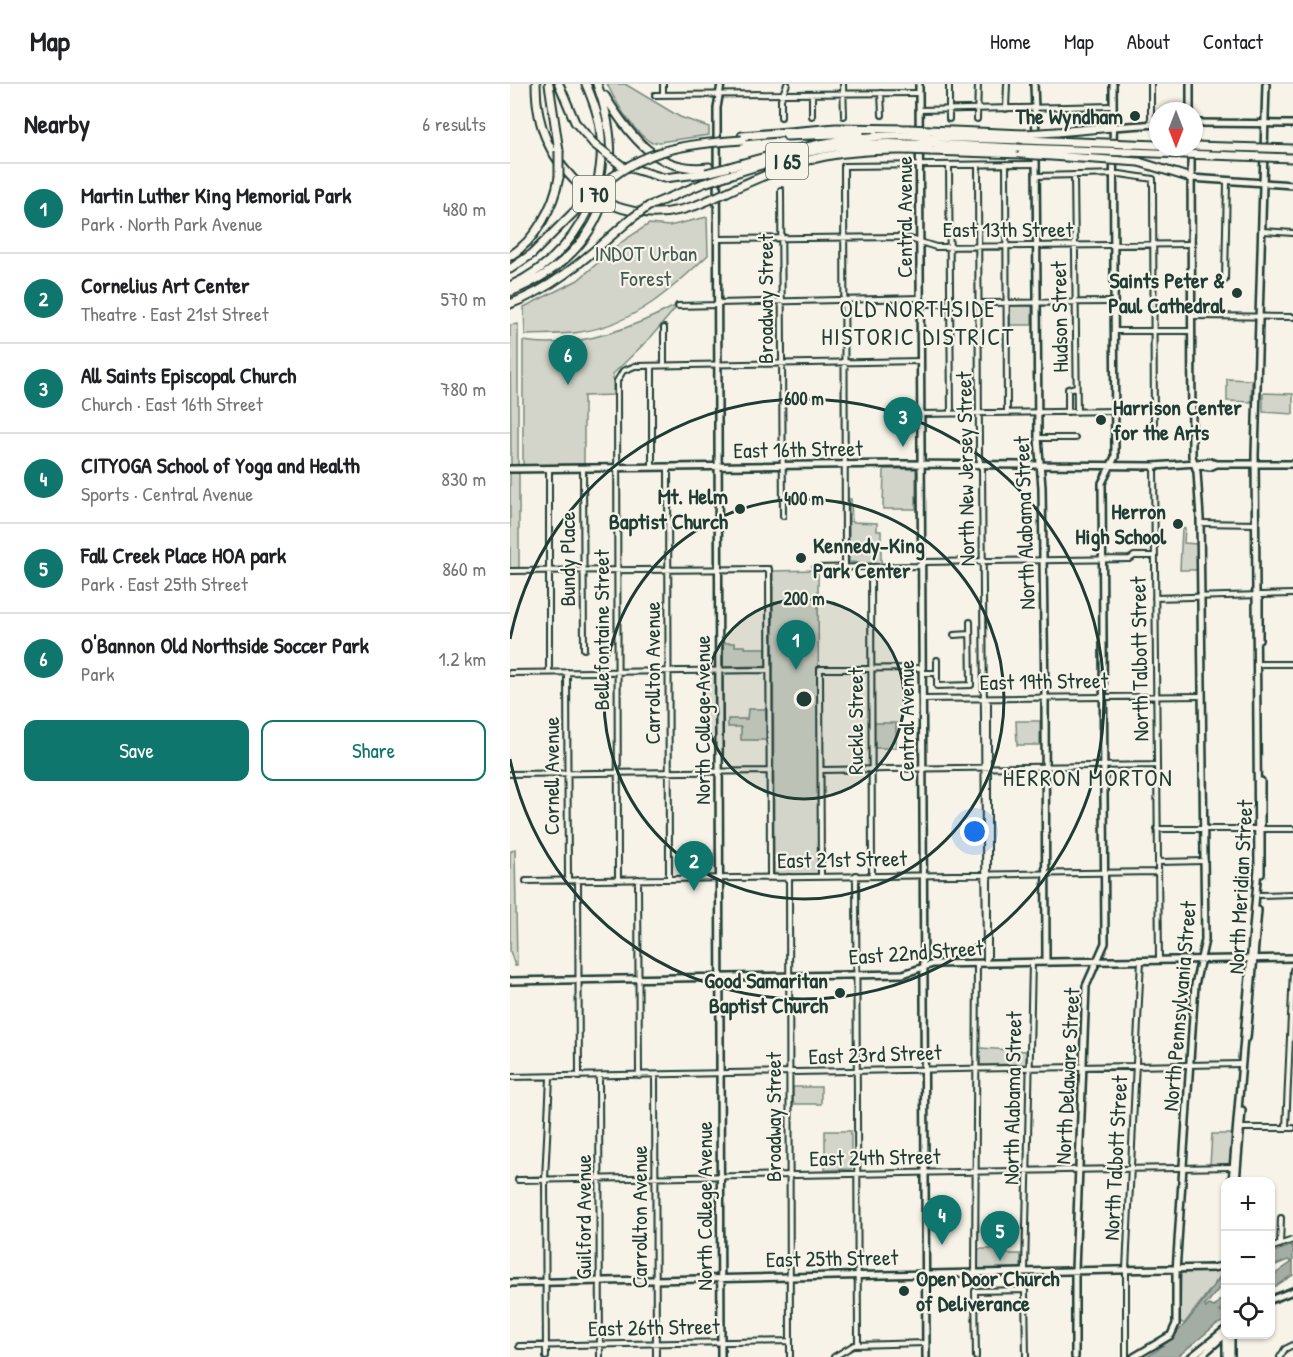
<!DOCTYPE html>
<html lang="en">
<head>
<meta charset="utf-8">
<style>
  :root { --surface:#fff; --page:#f6f6f6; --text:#202124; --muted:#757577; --line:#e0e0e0; --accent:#0f766e }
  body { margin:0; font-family:"Patrick Hand",sans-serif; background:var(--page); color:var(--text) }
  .controls { position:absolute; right:18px; bottom:18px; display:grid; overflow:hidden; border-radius:12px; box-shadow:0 2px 4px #0004 }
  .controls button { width:54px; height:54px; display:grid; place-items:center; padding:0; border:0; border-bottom:2px solid var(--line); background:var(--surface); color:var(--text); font:30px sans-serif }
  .compass { position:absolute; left:639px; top:18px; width:54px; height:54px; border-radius:50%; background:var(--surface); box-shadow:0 2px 4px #0004; rotate:180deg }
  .you { position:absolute; left:465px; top:748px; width:21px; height:21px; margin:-15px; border:4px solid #fff; border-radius:50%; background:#1a73e8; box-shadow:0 0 0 9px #1a73e833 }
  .badge { display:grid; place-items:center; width:39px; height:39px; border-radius:50%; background:var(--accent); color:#fff; font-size:20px; font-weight:700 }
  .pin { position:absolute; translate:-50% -50px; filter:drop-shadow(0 2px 3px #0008) }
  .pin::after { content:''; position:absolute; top:32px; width:21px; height:18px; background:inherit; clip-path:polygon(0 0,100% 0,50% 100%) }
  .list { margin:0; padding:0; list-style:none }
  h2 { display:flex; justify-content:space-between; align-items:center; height:78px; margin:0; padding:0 24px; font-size:26px }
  h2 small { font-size:20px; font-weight:400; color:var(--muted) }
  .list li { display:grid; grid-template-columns:39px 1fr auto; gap:18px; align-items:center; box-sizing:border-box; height:90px; padding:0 24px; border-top:2px solid var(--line) }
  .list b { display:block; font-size:22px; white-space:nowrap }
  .list p { margin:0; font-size:20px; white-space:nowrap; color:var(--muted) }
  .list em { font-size:20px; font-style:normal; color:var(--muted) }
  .actions { display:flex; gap:12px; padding:18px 24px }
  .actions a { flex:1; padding:14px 0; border:2px solid var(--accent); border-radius:12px; text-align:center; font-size:21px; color:var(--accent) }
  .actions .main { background:var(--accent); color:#fff }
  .icon { flex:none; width:33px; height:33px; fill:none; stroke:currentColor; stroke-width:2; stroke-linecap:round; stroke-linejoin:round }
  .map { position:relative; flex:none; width:783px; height:1273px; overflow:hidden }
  header { display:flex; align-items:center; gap:36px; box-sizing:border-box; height:84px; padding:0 30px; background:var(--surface); border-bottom:2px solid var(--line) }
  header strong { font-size:28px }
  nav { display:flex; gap:33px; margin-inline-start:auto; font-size:21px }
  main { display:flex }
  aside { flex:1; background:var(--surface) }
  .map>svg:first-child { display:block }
</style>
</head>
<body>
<header>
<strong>Map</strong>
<nav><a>Home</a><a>Map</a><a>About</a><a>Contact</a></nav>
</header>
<main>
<aside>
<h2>Nearby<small>6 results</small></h2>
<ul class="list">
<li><span class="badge">1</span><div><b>Martin Luther King Memorial Park</b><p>Park · North Park Avenue</p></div><em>480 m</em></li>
<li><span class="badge">2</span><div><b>Cornelius Art Center</b><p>Theatre · East 21st Street</p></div><em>570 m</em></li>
<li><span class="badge">3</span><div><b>All Saints Episcopal Church</b><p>Church · East 16th Street</p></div><em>780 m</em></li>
<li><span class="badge">4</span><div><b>CITYOGA School of Yoga and Health</b><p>Sports · Central Avenue</p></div><em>830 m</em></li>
<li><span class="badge">5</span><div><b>Fall Creek Place HOA park</b><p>Park · East 25th Street</p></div><em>860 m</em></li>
<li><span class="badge">6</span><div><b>O'Bannon Old Northside Soccer Park</b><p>Park</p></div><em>1.2 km</em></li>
</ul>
<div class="actions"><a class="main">Save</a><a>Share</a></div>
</aside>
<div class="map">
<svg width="783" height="1273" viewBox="0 0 783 1273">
  <rect width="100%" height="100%" fill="#f7f3e8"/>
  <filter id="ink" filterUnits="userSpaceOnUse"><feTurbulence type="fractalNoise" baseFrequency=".0167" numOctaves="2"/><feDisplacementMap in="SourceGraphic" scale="12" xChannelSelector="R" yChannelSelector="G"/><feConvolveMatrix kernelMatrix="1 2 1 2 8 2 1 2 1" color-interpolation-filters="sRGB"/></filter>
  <g filter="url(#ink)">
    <path fill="#d3d5ca" stroke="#79897f" stroke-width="1.5" d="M97,0H115L170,33L199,43V51L142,59C123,48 107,20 97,0Z
      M197,133L198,171C160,207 124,240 70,248C52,251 33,250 15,251L14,223L68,196L113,157L139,140L159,142Z
      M169,220L141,253L103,290V311L74,312V380L13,381V257C65,266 123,244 169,220Z
      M500,221H522V241H500Z
      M8,240V382H1L0,241Z
      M717,295L742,296L741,318L717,317Z
      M753,309L783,310V330L753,328Z
      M374,385H406V425H373Z
      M0,389H9V484H0Z
      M339,415H341L342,438L367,439V447H371V480L339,478V466L343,469L360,468V459H343L339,462Z
      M672,444H675L674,459L687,460V486H670Z
      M308,486L309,790H264L263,487Z
      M213,559H225V562H235V564H256V582L213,583Z
      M238,625H256L257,656H231V643H218V635H237Z
      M506,637H530V661H507Z
      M364,639H386V664H364Z
      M5,765L7,882H5L0,867V768Z
      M470,964L516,967V980L470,981Z
      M283,1003H311V1020H283Z
      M315,1047H341V1085L315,1086Z
      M702,1050H723L720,1080L700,1081Z
      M468,1165H489V1170H511V1184L468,1185Z
      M711,1187L712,1190L674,1240L670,1237L671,1188Z"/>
    <path fill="#a4ada3" stroke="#6f8077" stroke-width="1.5" d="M783,1161V1191L761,1205V1193L782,1178L778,1176L761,1183V1169Z
      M715,1189V1197L695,1222L696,1224L699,1221L704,1223L715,1210V1219L710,1227L715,1228V1238L707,1240L667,1273H637C668,1254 690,1222 710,1193Z"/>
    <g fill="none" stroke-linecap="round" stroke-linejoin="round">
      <g stroke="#1f3d34" stroke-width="8">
        <path id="street" d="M153,0V11
          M333,0L334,32
          M371,9L372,31
          M302,10V32
          M145,11L408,9
          M496,25L497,0
          M409,26L603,22
          M271,33V15L277,0
          M439,35V0
          M467,35L468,0
          M641,36V0
          M496,80L497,328
          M439,81L441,329
          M468,81L469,374L472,385L476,879
          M564,91L567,328
          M526,92L610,90L643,95L644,353
          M271,106L273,432
          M752,147L783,149
          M208,155L394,153L426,163L681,160
          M715,196L717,98
          M208,219L410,214
          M469,219L604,218
          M410,220H441
          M168,222L208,221
          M681,232L783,233
          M154,244V281
          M604,247H681
          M142,282V383
          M558,328V305L566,303
          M411,330L605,327
          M528,354H565
          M644,382L649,876
          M73,384L74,565
          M158,384L159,795
          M39,385V588
          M690,439L746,440
          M335,483L334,82L526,80
          M361,483L362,791
          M305,484L408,482L415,478L620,475L624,472H645
          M0,487L259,485L260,793
          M645,514L783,510
          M444,551L460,550
          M427,576V602L461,601L460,538
          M750,580H783
          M57,588L58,796
          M0,589L259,586
          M413,589H426
          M413,615L692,612
          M475,617L478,619V873L476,875
          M311,686L647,681
          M0,690L260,687
          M647,745H783
          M648,778L695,777
          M346,791L348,1261
          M311,792L310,585L412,584
          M279,793L280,1273
          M128,795L129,992
          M68,796L69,993
          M108,796L107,297L113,287L125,282L411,277
          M16,797L648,788
          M750,811L783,810
          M145,992L146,1273
          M0,993L732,980
          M89,993L90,1273
          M730,1044H783
          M776,1044L783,886
          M8,1096L723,1083
          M770,1161L771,1134
          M760,1164L783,1156
          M515,1187L522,878
          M465,1188L467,879
          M9,1262L280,1257
          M36,1273L35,1095L40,994
          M324,1273L344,1261L416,1259
          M466,1273L465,1207L515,1206L516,1273
          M616,1273V1185L631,876
          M770,1273L775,1265L783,1261"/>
      </g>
      <g stroke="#1f3d34" stroke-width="10">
        <path id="secondary" d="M409,0L416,1273
          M524,0L526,52
          M680,0V27
          M684,39L783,40
          M603,43L648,40
          M526,70L528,354L532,403L535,614L536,878
          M681,94L783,101
          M685,381L700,383L707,380H783
          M0,385L390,380L644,382L700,378L706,380
          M0,897L393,890L423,880L783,874
          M0,1199L703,1184L716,1181
          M760,1216L783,1207
          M211,1273L207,24L211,0
          M565,1273V1186L576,902L595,859L592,399L605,373L603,0
          M624,1273L661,1251L666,1240V1188L685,901L695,856L690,434L687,388L682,372L681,63
          M681,1273L716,1245
          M690,1273L716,1250"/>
      </g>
      <g stroke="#1f3d34" stroke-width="10">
        <path id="primary" d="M746,510L749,516V556
          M751,697V790
          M737,954L748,826
          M722,1098L748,785L745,371L756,0
          M726,1098L732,1026
          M716,1250V1273
          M721,1250V1273"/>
      </g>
      <g stroke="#1f3d34" stroke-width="11">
        <path id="highway" d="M26,0C26,44 41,77 75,106
          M39,0L49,67
          M49,0L65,38L84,60
          M95,12C119,51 147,90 199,83
          M419,46L514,50
          M547,48L603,43
          M232,52L326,44L399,45
          M277,52L350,49
          M419,53L514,56
          M421,60L507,64
          M421,67L512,70
          M629,78L681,94
          M114,82L154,94L196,89
          M216,84C277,67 334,50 398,52
          M222,90C285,70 329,57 397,60
          M217,108C286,76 320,65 397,66
          M102,121C135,134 167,131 199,116
          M139,122L194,99
          M0,172C26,156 44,122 49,93
          M0,185L22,170L63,129
          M0,202C61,174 99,112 90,44C88,29 82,14 76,0
          M0,208C93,171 120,90 87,0
          M0,220C49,202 83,167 122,134"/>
      </g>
      <use href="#street" stroke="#f7f3e8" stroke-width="4"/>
      <use href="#secondary" stroke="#f7f3e8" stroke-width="5"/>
      <use href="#primary" stroke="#f7f3e8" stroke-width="5"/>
      <use href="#highway" stroke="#f7f3e8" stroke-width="7"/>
      <g stroke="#1f3d34" stroke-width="11" stroke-linecap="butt">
        <path id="highway-bridge" d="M399,45L419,46
          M514,50L547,48
          M398,52L419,53
          M514,56L648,61
          M84,60L111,81
          M397,60H421
          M684,62L783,65
          M507,64L783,74
          M397,66L421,67
          M512,70L629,78
          M196,89L216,84
          M49,93V67
          M194,99L222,90
          M75,106L102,121
          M199,116L217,108
          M63,129C120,69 152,62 232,56
          M122,134L139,122"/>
      </g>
      <use href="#highway-bridge" stroke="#f7f3e8" stroke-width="7"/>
    </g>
  </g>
  <circle cx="294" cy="615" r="100" fill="#1f3d34" fill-opacity=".12"/>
  <g fill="none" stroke="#1f3d34" stroke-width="3">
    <circle cx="294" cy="615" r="100"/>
    <circle cx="294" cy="615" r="200"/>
    <path d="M0 555A300 300 0 1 1 0 675"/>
  </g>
  <g fill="#1f3d34" stroke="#f7f3e8" stroke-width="2">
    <circle cx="625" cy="32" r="6"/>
    <circle cx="727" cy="209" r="6"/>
    <circle cx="591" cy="336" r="6"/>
    <circle cx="230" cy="425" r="6"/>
    <circle cx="668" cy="440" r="6"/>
    <circle cx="291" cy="474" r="6"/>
    <circle cx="330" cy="909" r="6"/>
    <circle cx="394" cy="1207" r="6"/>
  </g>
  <g text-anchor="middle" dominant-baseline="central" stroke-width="4.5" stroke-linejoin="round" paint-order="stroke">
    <g fill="#f7f3e8" stroke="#60746a" stroke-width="1.5">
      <rect x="256" y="59" width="42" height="36" rx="4.5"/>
      <rect x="63" y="92" width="42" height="36" rx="4.5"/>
    </g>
    <g font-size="21" font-weight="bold" fill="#1f3d34">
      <text x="277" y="77">I 65</text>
      <text x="84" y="110">I 70</text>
    </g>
    <g font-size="22" font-weight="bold" fill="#1f3d34" stroke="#f7f3e8" text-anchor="end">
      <text x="613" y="32">The Wyndham</text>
      <text x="715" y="196">Saints Peter &amp;<tspan x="715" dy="25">Paul Cathedral</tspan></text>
      <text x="603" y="323" text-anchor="start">Harrison Center<tspan x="603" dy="25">for the Arts</tspan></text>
      <text x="218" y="412">Mt. Helm<tspan x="218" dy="25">Baptist Church</tspan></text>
      <text x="656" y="427">Herron<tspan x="656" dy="25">High School</tspan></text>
      <text x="303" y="461" text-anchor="start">Kennedy-King<tspan x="303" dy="25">Park Center</tspan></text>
      <text x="318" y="896">Good Samaritan<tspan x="318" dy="25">Baptist Church</tspan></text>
      <text x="406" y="1194" text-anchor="start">Open Door Church<tspan x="406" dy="25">of Deliverance</tspan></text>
    </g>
    <g font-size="22" fill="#1f3d34" stroke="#f7f3e8">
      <text transform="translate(394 133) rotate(-90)">Central Avenue</text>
      <text x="498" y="145">East 13th Street</text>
      <text transform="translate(255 215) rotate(-90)">Broadway Street</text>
      <text transform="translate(549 233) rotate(-91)">Hudson Street</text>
      <text transform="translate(288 365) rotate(-1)">East 16th Street</text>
      <text transform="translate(455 385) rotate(-91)">North New Jersey Street</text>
      <text transform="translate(514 439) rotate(-92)">North Alabama Street</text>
      <text transform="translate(57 475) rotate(-90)">Bundy Place</text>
      <text transform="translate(91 546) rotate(-90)">Bellefontaine Street</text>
      <text transform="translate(629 575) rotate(-91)">North Talbott Street</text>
      <text transform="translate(142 589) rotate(-90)">Carrollton Avenue</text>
      <text transform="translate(534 597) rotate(-1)">East 19th Street</text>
      <text transform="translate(192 636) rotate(-90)">North College Avenue</text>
      <text transform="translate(345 637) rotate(-90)">Ruckle Street</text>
      <text transform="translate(396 637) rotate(-90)">Central Avenue</text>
      <text transform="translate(41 692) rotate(-90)">Cornell Avenue</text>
      <text transform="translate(332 775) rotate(-1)">East 21st Street</text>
      <text transform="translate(730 803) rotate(-87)">North Meridian Street</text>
      <text transform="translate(406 868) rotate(-4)">East 22nd Street</text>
      <text transform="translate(669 922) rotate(-85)">North Pennsylvania Street</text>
      <text transform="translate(365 970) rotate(-2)">East 23rd Street</text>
      <text transform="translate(557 992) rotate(-87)">North Delaware Street</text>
      <text transform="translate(502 1014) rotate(-89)">North Alabama Street</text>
      <text transform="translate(263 1033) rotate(-90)">Broadway Street</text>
      <text transform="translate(365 1073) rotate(-1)">East 24th Street</text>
      <text transform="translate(605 1074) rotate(-87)">North Talbott Street</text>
      <text transform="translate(194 1122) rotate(-90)">North College Avenue</text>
      <text transform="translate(73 1133) rotate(-90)">Guilford Avenue</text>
      <text transform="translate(129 1133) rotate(-90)">Carrollton Avenue</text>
      <text transform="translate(322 1174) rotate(-1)">East 25th Street</text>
      <text transform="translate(144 1243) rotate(-1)">East 26th Street</text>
    </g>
    <g font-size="22" fill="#435b52" stroke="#f7f3e8">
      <text x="136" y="169">INDOT Urban<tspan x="136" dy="25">Forest</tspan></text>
    </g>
    <g font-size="24" letter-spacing="1.5" fill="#1f3d34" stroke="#f7f3e8">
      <text x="408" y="224">OLD NORTHSIDE<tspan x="408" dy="28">HISTORIC DISTRICT</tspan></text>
      <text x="578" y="693">HERRON MORTON</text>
    </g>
  </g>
  <circle cx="294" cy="615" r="9" fill="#1f3d34" stroke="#f7f3e8" stroke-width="3"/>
  <g font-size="18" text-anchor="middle" font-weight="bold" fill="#1f3d34" stroke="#f7f3e8" stroke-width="4.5" stroke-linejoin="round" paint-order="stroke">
    <text x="294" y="321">600 m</text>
    <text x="294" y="421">400 m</text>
    <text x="294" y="521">200 m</text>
  </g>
</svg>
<div class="controls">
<button>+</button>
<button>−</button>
<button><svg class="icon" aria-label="locate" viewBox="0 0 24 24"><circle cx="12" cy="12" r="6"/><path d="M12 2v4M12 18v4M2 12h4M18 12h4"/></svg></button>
</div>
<svg class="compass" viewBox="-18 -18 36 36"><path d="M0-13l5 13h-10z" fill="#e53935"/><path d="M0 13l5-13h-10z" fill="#757577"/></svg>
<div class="you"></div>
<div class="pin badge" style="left:286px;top:586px">1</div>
<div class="pin badge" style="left:184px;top:807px">2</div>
<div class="pin badge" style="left:393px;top:363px">3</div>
<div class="pin badge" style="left:432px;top:1161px">4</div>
<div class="pin badge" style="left:490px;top:1177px">5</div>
<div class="pin badge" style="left:58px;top:301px">6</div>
</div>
</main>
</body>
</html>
